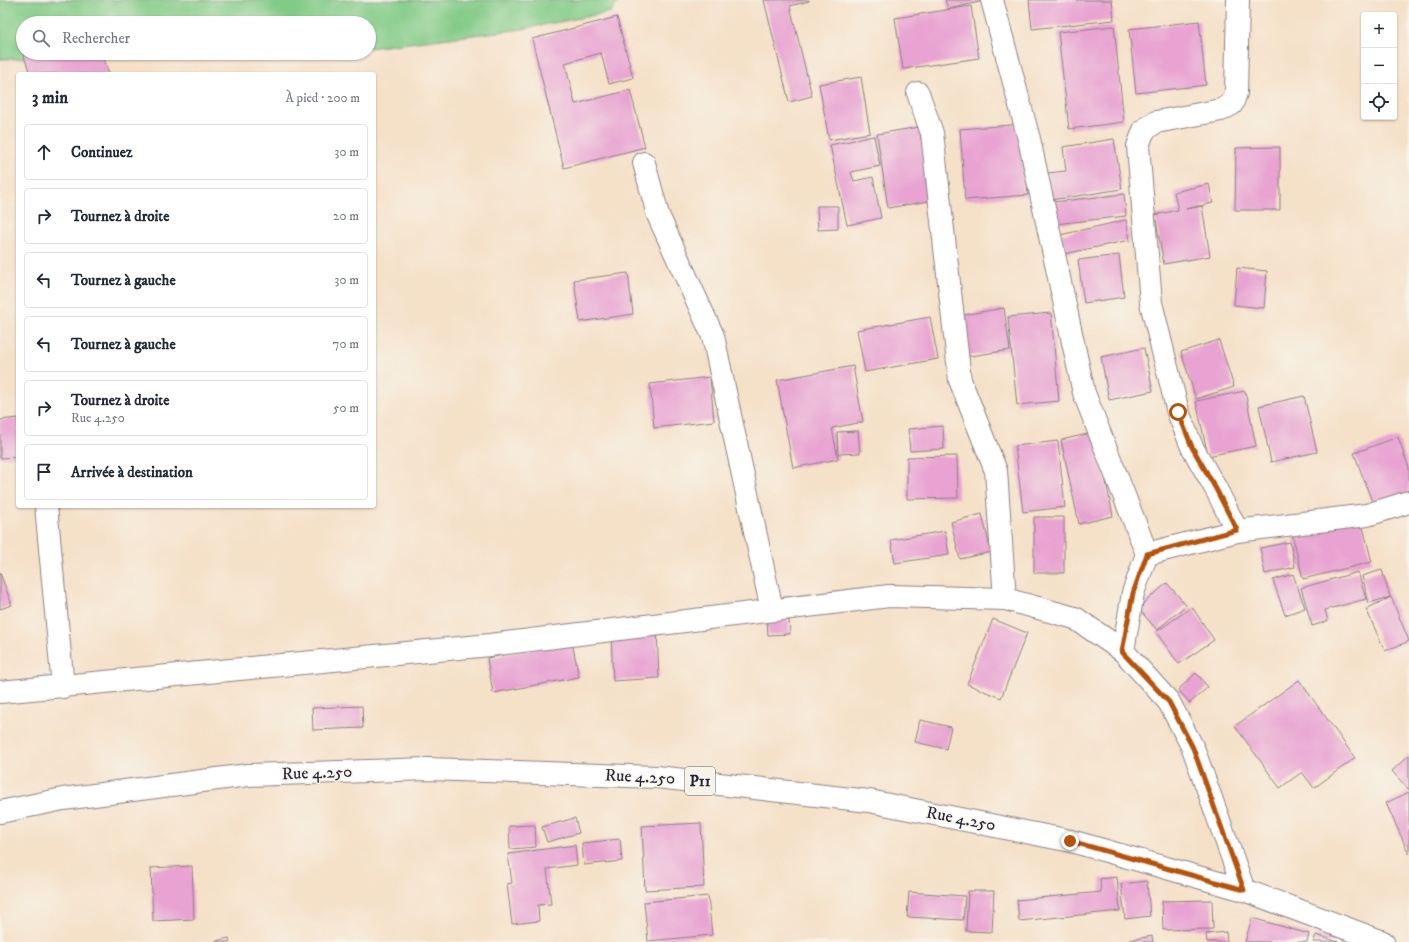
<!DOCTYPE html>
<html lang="fr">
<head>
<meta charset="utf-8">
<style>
  :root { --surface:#fff; --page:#f2f2f3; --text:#1f2937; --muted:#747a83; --line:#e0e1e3 }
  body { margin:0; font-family:"IM FELL DW Pica",serif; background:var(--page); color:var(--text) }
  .controls { position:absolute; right:12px; top:12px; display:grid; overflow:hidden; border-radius:4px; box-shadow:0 1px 3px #0004 }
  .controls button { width:36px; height:36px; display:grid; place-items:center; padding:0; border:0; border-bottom:1px solid var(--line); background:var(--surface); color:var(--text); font:20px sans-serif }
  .stop { position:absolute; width:12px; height:12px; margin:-9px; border:3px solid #b45309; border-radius:50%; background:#fff }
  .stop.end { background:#b45309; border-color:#fff; box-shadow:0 1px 4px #0008 }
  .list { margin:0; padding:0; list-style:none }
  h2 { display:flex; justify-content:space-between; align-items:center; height:52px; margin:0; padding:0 16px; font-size:17px }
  h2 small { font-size:13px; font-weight:400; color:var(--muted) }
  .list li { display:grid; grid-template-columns:26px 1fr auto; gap:12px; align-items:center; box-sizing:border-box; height:56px; margin:0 8px 8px; padding:0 8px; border:1px solid var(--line); border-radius:4px }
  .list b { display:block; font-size:15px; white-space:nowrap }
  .list p { margin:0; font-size:13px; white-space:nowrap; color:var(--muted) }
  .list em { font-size:13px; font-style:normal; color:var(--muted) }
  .icon { flex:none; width:22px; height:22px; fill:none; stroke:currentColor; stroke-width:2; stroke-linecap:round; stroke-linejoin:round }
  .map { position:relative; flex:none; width:1409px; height:942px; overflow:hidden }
  .search { position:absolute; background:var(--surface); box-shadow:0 1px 3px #0004; left:16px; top:16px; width:360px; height:44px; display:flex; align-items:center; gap:10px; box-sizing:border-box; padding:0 14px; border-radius:22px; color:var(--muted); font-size:15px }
  .panel { position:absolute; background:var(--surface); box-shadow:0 1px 3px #0004; left:16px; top:72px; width:360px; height:436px; border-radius:4px }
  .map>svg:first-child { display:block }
</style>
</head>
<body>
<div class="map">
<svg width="1409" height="942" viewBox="0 0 1409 942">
  <rect width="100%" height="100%" fill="#f7f3e8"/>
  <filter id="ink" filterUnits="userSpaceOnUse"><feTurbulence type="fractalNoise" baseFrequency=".025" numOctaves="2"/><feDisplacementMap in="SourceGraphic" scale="8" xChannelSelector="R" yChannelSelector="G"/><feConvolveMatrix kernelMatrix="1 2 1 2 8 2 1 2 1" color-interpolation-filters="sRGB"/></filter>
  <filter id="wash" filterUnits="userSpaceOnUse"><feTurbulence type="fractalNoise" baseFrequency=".012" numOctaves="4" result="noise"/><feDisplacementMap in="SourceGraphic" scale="16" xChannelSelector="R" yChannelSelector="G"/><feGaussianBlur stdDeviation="0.9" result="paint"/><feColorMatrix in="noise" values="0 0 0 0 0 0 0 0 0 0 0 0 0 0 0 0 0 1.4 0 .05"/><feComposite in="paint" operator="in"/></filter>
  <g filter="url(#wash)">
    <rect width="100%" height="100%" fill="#f5e0c8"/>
    <path fill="#82cb87" stroke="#527661" d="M0,0H619L611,12L522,29L369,48V23H23V53H307L0,59Z"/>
    <g id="blocks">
      <path fill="#e8a3d2" d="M764,0H809V1L790,6L812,96L789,102Z
        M945,0H984V1L948,9Z
        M1029,0H1112L1114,20L1032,29Z
        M971,6L979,58L903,69L895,18Z
        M617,17L633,78L609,84L601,53L565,63L575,104L630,90L645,147L564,168L532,39Z
        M1199,21L1206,85L1136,93L1129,29Z
        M1114,26L1124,122L1069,129L1058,32Z
        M23,53H102L109,74H30Z
        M861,77L870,133L829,140L819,84Z
        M1023,124L1028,195L965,200L960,129Z
        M919,127L928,177H925L929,201L888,208L877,134Z
        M874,136L880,166L851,172L854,181L873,177L881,218L847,225L830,145Z
        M1114,139L1122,189L1051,200L1047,173L1066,171L1063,147Z
        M1280,147V210H1235L1236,148Z
        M1209,184L1213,203L1186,209L1202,206L1210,256L1164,264L1155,215L1178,210L1174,192Z
        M1124,194L1126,216L1055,224L1053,202Z
        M817,206H838V229L818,230Z
        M1126,220L1130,240L1064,254L1060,235Z
        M1119,255L1124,297L1084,303L1078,260Z
        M1237,268L1267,271L1264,308L1234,305Z
        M628,273L633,314L580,322L574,280Z
        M1004,308L1010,350L964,357L957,316Z
        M1051,313L1059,401L1017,405L1008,317Z
        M930,317L938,359L865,372L857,330Z
        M1219,340L1234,387L1196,399L1181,352Z
        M1144,348L1153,391L1109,400L1101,357Z
        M853,366L863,422L832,428L838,459L793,468L777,380Z
        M710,377L714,421L654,428L650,384Z
        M1245,391L1256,446L1208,456L1196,401Z
        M1304,396L1317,452L1271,462L1259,406Z
        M18,418V457L0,458V420Z
        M943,426L944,449L910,451L908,429Z
        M858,431L860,453L838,454L837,432Z
        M1096,432L1113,516L1079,524L1061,440Z
        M1398,437L1409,468V494L1374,507L1354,453Z
        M1058,441L1065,507L1023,512L1015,446Z
        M957,456L958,498L907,499V457Z
        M982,514L991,552L960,559L951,522Z
        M1360,516L1372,562L1303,579L1292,533Z
        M1034,517H1064V573H1034Z
        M945,531L949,555L895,563L891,540Z
        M1290,542L1295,567L1265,574L1260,548Z
        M1382,570L1390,597L1369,603L1362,576Z
        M1358,572L1366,599L1325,610L1328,621L1312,626L1301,588Z
        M0,573L12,605L0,609Z
        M1293,574L1305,608L1285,615L1273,580Z
        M1167,583L1186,605L1157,630L1138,608Z
        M1391,597L1409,641L1385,651L1366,609Z
        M1192,607L1214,640L1179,664L1156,632Z
        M993,619L1027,633L1001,698L967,684Z
        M789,620L790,634L768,635L767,621Z
        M657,630L659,678L613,681L611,633Z
        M572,642L579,677L493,693L487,658Z
        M1196,673L1208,687L1190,703L1178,690Z
        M1299,680L1355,758L1314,788L1302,772L1280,788L1235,726Z
        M362,706L363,728L313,730L312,708Z
        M920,720L951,727L946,749L915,742Z
        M1409,755V790L1392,771Z
        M1409,792V854L1386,803Z
        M575,818L579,833L547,842L542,827Z
        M701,823L704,887L645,890L642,826Z
        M535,825L536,847L510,849L509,826Z
        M620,839L622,861L584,865L582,843Z
        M575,845L577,865L547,869L551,904L538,905L539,921L512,924L507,884L512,883L508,854Z
        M192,866L194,919L153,921L151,868Z
        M1117,877L1120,911L1019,921L1017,900L1101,892L1100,879Z
        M1147,881L1150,916L1125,919L1121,884Z
        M968,891H994L992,932L966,931Z
        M909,892L965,896L963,920L907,917Z
        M708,896L712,935L648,941L644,902Z
        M1212,900L1213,929L1163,930L1162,901Z
        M1252,918L1309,934L1307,942H1245Z
        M1226,932L1227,942H1207L1206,934Z
        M1316,935L1338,942H1313Z
        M1152,936L1153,942H1130V940Z
        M229,938L230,942H215V941Z"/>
    </g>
  </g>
  <g filter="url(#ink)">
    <use href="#blocks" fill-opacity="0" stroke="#8c8182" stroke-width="1"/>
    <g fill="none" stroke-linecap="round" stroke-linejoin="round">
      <g stroke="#8c8182" stroke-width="24">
        <path id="minor" d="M992,0L1029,139L1084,393L1147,554L1133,593L1123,651
          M918,93L932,133L960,380L996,471L1005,599
          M644,163L658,215L713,336L772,610
          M46,506L63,687
          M1237,531L1216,489L1192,447L1178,412L1151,303L1138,146L1144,130L1156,122L1221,110L1232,104L1236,93L1238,0
          M1147,554L1237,531L1367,515L1409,502
          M0,692L490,645L889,596L1005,599L1075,618L1123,651L1169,702L1193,748L1244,890"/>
      </g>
      <g stroke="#8c8182" stroke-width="24">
        <path id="major" d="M0,812L63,799L248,775L428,769L657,777L869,801L1071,841L1244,890L1383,942"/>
      </g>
      <use href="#minor" stroke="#fff" stroke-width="22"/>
      <use href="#major" stroke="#fff" stroke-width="22"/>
    </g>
  </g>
  <g fill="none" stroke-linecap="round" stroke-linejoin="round" filter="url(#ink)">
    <path stroke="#b45309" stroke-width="5" d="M1070,841L1244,890L1193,748L1169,702L1122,652L1133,593L1147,554L1237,530L1216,489L1192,447L1178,412"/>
  </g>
  <g text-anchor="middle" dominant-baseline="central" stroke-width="3" stroke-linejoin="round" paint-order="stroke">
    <rect fill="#f7f3e8" stroke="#62616f" stroke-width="1" x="685" y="767" width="30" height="28" rx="3"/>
    <g font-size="16" font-weight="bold" fill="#22223b">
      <text x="700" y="781">P11</text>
    </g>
    <g font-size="17" fill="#22223b" stroke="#f7f3e8">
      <text transform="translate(317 773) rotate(-2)">Rue 4.250</text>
      <text transform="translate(640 777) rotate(3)">Rue 4.250</text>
      <text transform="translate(961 819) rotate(11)">Rue 4.250</text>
    </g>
  </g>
</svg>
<div class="controls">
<button>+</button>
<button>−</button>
<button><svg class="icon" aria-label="locate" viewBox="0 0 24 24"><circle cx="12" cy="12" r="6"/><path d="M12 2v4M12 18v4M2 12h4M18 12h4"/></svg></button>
</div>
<div class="stop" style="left:1178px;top:412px"></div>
<div class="stop end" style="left:1070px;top:841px"></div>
<div class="search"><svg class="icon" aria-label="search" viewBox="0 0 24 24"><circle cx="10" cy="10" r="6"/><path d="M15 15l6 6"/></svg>Rechercher</div>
<section class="panel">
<h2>3 min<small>À pied · 200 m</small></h2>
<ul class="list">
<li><svg class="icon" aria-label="ahead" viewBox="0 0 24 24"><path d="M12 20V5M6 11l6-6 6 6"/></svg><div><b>Continuez</b></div><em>30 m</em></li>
<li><svg class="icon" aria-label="right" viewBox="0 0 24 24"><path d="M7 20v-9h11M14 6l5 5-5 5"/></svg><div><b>Tournez à droite</b></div><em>20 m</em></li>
<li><svg class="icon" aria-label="left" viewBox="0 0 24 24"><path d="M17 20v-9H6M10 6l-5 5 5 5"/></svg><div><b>Tournez à gauche</b></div><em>30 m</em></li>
<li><svg class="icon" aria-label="left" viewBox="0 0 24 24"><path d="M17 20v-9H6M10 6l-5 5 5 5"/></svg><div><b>Tournez à gauche</b></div><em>70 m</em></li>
<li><svg class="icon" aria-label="right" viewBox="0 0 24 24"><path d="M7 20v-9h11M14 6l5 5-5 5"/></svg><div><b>Tournez à droite</b><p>Rue 4.250</p></div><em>50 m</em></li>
<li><svg class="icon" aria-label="arrive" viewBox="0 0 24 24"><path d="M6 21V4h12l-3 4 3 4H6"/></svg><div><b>Arrivée à destination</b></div></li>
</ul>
</section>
</div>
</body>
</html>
